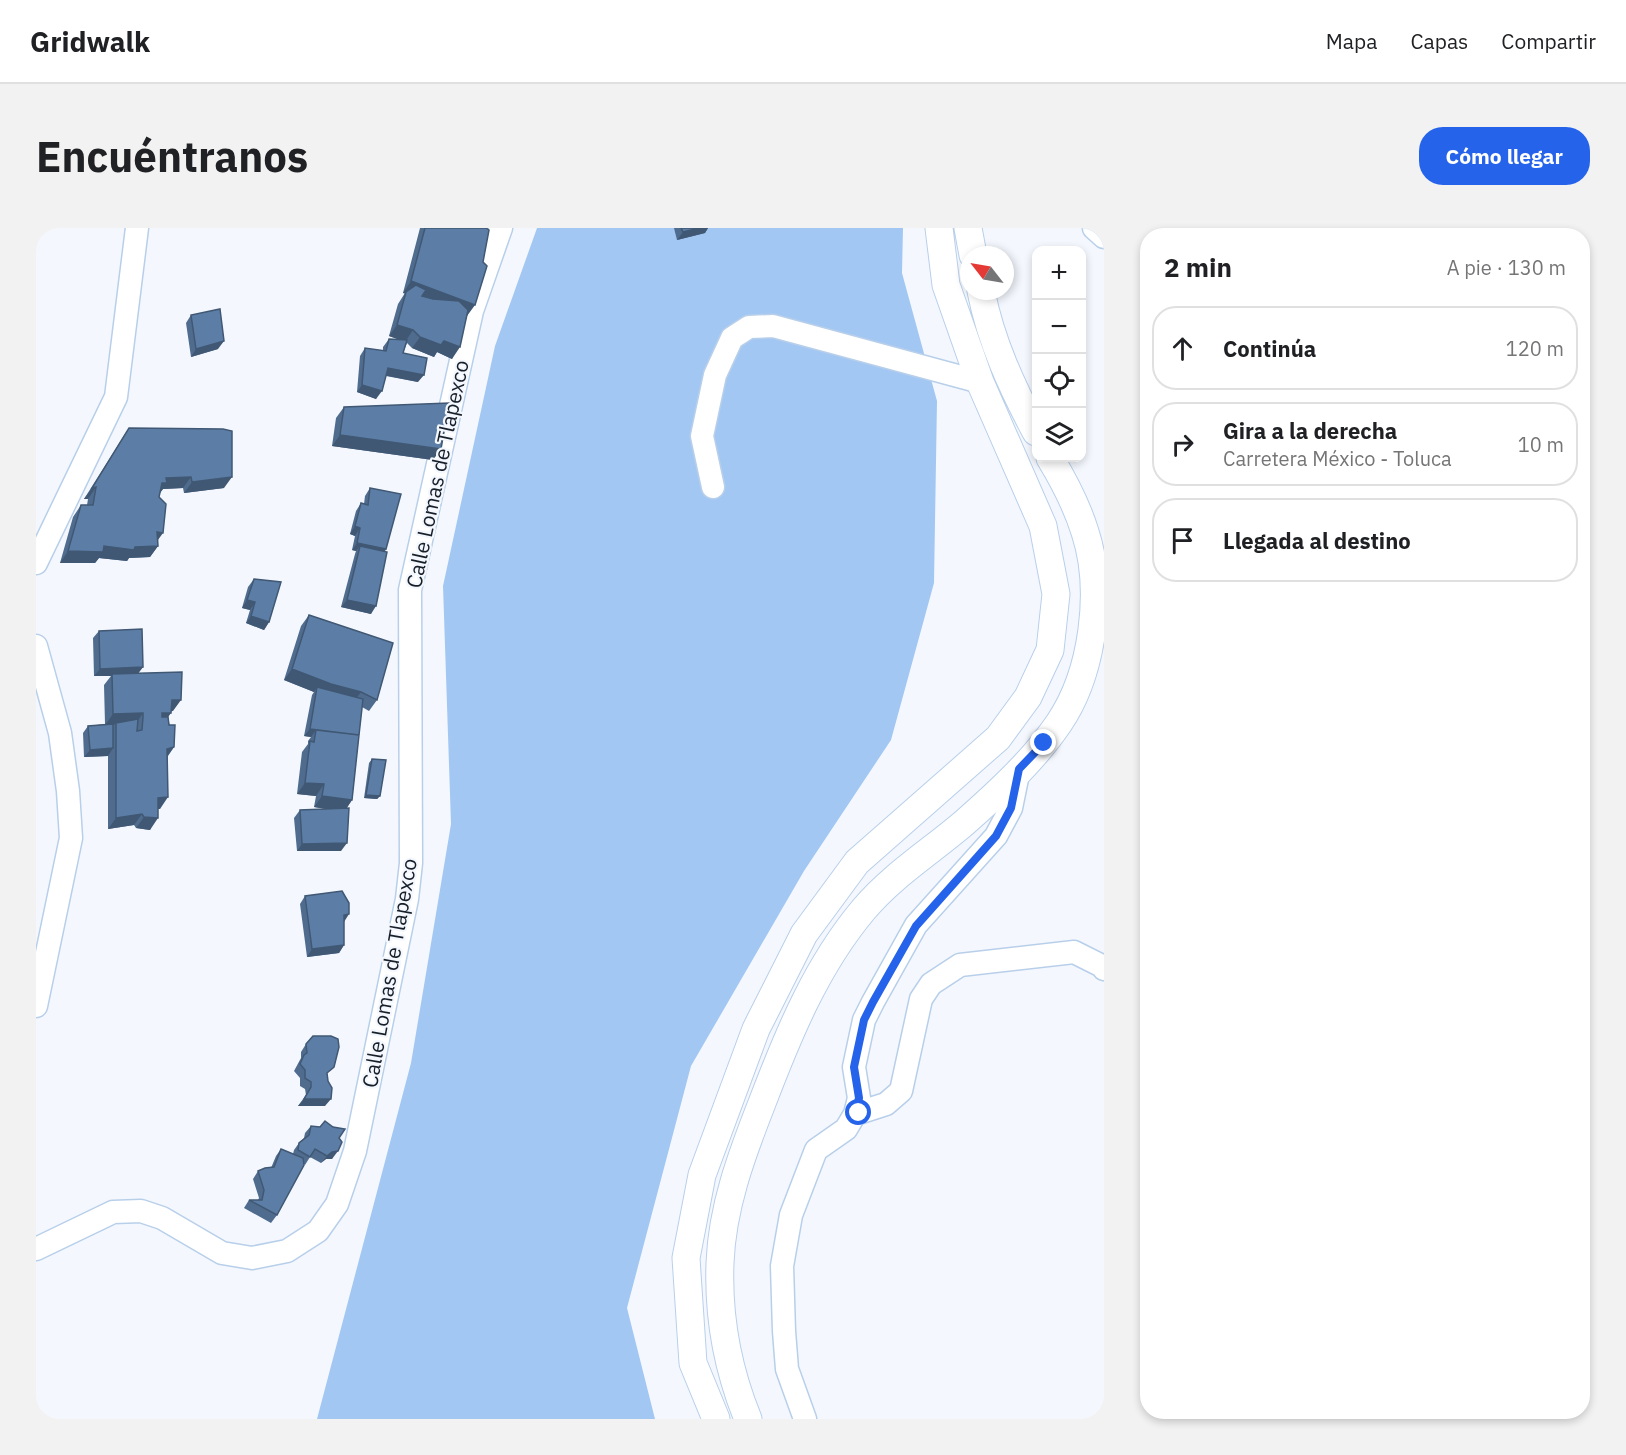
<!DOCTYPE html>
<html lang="es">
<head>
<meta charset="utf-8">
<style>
  :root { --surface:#fff; --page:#f2f2f2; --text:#202124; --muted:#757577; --line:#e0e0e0; --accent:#2563eb }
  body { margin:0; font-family:"IBM Plex Sans",sans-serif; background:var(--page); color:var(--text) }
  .controls { position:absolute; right:18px; top:18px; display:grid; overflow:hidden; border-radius:12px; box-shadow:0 3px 9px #0003 }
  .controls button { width:54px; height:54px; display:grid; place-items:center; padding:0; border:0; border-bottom:2px solid var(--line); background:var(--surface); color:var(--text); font:30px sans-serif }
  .compass { position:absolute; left:924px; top:18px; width:54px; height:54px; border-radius:50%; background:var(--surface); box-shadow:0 3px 9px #0003; rotate:301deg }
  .stop { position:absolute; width:18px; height:18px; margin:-14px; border:4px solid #2563eb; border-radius:50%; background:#fff }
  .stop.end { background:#2563eb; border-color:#fff; box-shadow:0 2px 6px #0008 }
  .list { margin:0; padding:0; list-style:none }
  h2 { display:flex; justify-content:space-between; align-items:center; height:78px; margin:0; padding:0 24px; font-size:26px }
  h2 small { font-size:20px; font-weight:400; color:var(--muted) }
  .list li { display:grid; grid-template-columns:39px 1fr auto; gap:18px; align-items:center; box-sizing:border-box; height:84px; margin:0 12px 12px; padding:0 12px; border:2px solid var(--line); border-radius:24px }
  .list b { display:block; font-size:22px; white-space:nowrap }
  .list p { margin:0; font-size:20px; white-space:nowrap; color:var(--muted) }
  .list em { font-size:20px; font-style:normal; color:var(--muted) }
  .icon { flex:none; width:33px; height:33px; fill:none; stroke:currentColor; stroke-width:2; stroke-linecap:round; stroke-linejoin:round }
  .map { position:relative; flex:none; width:1068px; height:1191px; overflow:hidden; border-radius:24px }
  header { display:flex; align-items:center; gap:36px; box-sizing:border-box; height:84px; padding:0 30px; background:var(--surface); border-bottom:2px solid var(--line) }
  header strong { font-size:28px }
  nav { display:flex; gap:33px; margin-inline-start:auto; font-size:21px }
  .intro { display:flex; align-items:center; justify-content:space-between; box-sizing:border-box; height:144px; padding:0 36px }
  h1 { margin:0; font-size:42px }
  .button { padding:15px 27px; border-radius:24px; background:var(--accent); color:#fff; font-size:21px; font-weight:700 }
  main { display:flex; gap:36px; padding:0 36px }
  aside { flex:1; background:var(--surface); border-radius:24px; box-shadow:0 3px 9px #0003 }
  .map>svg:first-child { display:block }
</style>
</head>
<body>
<header>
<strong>Gridwalk</strong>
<nav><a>Mapa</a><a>Capas</a><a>Compartir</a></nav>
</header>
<div class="intro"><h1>Encuéntranos</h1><a class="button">Cómo llegar</a></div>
<main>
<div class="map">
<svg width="1068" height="1191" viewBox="0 0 1068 1191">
  <rect width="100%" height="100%" fill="#f4f8fe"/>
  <path fill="#a3c7f3" d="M501,0H867L866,45L901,173L898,355L855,512L768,643L655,838L591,1080L619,1191H281L375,835L415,596L407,358L459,118Z"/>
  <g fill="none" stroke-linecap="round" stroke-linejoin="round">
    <g stroke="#b8cfea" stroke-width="25">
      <path id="minor" d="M1058,0L1068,9
        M677,259L666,208L679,147L696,110L713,99L737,98L944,154
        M0,335L80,169L101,0
        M0,418L24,505L32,563L35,610L0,778
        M819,886L850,876L865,863L885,771L895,756L924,737L1038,724L1066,738L1068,741
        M0,1021L77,984L105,983L126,990L186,1025L216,1030L251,1023L282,1003L301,976L319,923L371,671L375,635L374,362L436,83L465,0
        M769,1191L751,1141L748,1103L746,1038L755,987L780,922L810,901L819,886L823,870L818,839L828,792L837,774L880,697L960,608L975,580L983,541"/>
    </g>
    <g stroke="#b8cfea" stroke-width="29">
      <path id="major" d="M932,0L937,27
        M945,63C955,114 976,159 1000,204
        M680,1191L657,1135L650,1030L666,947L720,801L768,706L821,634L962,510L992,469L1014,422L1020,366L1007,298L944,154L910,57L903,0
        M712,1191C692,1142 682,1088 684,1035C686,979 706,926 726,875C752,807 780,738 828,681C857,647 894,624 928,595C961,566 998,532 1023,495C1057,445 1068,362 1049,304C1041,278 1028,253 1014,230"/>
    </g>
    <use href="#minor" stroke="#fff" stroke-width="22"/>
    <use href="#major" stroke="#fff" stroke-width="27"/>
  </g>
  <path fill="#4f6c8f" d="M384,0H450L431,88L416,131L401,124L398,129L376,120L371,115L367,125L382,154L350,148L340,171L321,164L324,128L329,120L347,123V119L353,111L365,112L353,108L362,76L369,65H367Z
    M638,0H672L669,5L641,12Z
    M155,87L182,121L155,129L150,95Z
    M308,179L397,232L296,218L300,190Z
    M93,200L188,260L148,265L147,260L127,261L124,265L123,269L122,318L114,329L93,330L91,333L63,330L59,335H24L37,289L45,277H51L52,271H48Z
    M334,260L350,321L349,323L335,386L305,379L319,326L320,323L316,322L319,308L314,306L320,283L325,275L328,276L329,268Z
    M218,351L233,394L228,402L210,395L214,382L206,380L212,359Z
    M273,387L341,472L333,483L326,479L316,572L310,581L305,623H261L258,590L264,582L291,581L278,579L280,568L261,566L266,524L272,516V513L275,509L268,508L276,467L278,464L248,452L265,398Z
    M63,403L107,439L102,445L137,483H135L132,489L138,519L132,528L124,581H122L114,602L100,600L98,597L72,601V528L48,529L47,505L52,498L69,496L68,457L75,448H58L57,410Z
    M336,531L344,568L341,571L328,570L333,535Z
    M269,668L308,694V717L303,725L271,729L264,676Z
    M270,816L292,847L291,848L289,878H262L270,867L269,861L264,858V850L258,843L265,830V824Z
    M275,898L303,910L296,931H290L285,935L274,929L269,937L268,936L241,987L235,995L208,980L213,972H222L223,970L217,951L222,943L235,940L240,928L245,921L257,926L258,922L263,915L268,910L269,905Z"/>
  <path fill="#405874" d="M663,0H672L669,5L641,12L647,4Z
    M375,53L439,77L431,88L367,65Z
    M361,97L377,102L369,114L353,108Z
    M384,109L408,113L424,119L416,131L401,124L398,129L376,120Z
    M188,113L182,121L155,129L160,121Z
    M352,140L388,147L382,154L347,147Z
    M326,157L346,163L340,171L321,164Z
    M304,207L405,221L397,232L296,218Z
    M155,249L147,260L127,261L123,266H118L130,250Z
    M196,249L188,260L148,265L156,254Z
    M60,259L52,271H48L56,260Z
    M319,298L324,300L319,308L314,306Z
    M121,304L127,305L119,316Z
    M321,315L350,321L345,329L324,318L320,323L316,322Z
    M68,318L99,319L122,318L114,329L93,330L91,333L63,330L59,335H24L32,323Z
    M211,372L219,374L214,382L206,380Z
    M311,372L340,378L335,386L305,379Z
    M215,388L233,394L228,402L210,395Z
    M107,439L101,447L76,446L75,448H58L64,441Z
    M256,441L325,464L317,475L281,459L278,464L248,452Z
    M136,472H145L137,483L128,484Z
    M107,485L99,497L80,495L78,497H69L77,486Z
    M126,485H135L127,496Z
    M274,501L280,502L275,509L268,508Z
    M138,519L130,530L131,521Z
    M77,520L72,528L48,529L54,522Z
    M269,555L288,556L280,568L261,566Z
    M330,567L344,568L341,571L328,570Z
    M286,568L316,572L308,584L278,579Z
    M132,569L124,581H114L122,570Z
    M106,586L98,597L72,601L80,590Z
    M108,589L122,590L114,602L100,600Z
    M311,615L305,623H261L266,616Z
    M313,686L308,694V687Z
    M308,717L303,725L271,729L276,721Z
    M268,871H295L289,878H262Z
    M302,923L296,931H290L285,935L291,928L296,924Z"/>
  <path fill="#5c7ea6" stroke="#405874" stroke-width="1.5" d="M389,0H450L453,2L447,34L451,38L439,77L375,53Z
    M645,0H663L647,4Z
    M380,57L390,62L386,68L397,71L423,73L432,82L424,119L408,113L405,117L384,109L377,102L361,97L370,64Z
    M184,81L188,113L160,121L155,87Z
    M353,111L371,112L367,125L391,130L388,147L352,140L346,163L326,157L329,120L350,123Z
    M413,175L405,221L304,207L308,179Z
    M93,200L187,201L196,203V249L156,254L155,249L130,250L131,255H126L123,269L130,276L127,305L121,304L122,318L99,319L98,322L68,318L67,324L32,323L45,277H57L60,259L56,260Z
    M334,260L365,266L350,321L321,315L324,300L319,298L325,275L332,277Z
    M324,318L351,324L340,378L311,372Z
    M218,351L245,354L233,394L215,388L219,374L211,372Z
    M273,387L357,415L341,472L325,464L295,456L256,441Z
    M106,401L107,439L64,441L63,403Z
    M146,444L145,472H136L135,485H126V489H132L133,497H139L138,519L131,521L132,569L122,570V590L108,589L106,586L80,590V495L102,491L101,503L106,502L107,489V485L77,486L76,446Z
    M281,459L327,471L323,507L274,501Z
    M77,496V520L54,522L52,498Z
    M280,502L323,507L316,572L286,568L288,556L269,555L274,513L278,514Z
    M336,531L350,532L344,568L330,567Z
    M313,580L311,615L266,616L264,582Z
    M306,663L313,675V686L308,687V717L276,721L269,668Z
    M277,808H295L302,811L303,819L298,839L291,845L292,853L296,860L295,871H268L275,859V854L269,850V842L264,836L268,827L271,825L270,816Z
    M289,893L297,899L309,901L303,910L306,914L302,923L296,924L291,928L279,921L274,929L262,922L263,915L273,907L275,898L284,899Z
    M245,921L267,930L268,937L241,987L213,972H226L228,962L222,943L229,940L238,939Z"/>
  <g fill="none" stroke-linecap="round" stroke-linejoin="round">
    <path stroke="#2563eb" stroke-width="8" d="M823,885L819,886L823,870L818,839L828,792L837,774L880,698L960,608L975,580L983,541L1008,515"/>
  </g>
  <g text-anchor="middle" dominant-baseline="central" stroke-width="4.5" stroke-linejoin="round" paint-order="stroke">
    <g font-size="21" fill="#171f29" stroke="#f4f8fe">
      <text transform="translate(401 246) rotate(-78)">Calle Lomas de Tlapexco</text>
      <text transform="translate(353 745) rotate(-80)">Calle Lomas de Tlapexco</text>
    </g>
  </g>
</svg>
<div class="controls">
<button>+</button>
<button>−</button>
<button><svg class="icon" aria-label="locate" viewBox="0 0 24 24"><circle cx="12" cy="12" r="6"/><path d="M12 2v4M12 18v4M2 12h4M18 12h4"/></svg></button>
<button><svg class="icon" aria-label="layers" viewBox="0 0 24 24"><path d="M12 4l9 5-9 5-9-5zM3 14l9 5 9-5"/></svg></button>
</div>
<svg class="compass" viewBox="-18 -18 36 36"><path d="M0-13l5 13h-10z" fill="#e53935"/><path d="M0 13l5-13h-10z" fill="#757577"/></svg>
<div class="stop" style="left:823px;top:885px"></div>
<div class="stop end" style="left:1008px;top:515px"></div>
</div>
<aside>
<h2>2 min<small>A pie · 130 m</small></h2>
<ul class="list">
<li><svg class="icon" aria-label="ahead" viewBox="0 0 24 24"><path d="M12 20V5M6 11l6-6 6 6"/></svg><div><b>Continúa</b></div><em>120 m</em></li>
<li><svg class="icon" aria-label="right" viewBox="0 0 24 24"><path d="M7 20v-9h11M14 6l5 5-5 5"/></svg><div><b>Gira a la derecha</b><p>Carretera México - Toluca</p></div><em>10 m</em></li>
<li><svg class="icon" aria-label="arrive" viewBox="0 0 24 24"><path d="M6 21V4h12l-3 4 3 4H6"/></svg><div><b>Llegada al destino</b></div></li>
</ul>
</aside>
</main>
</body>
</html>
